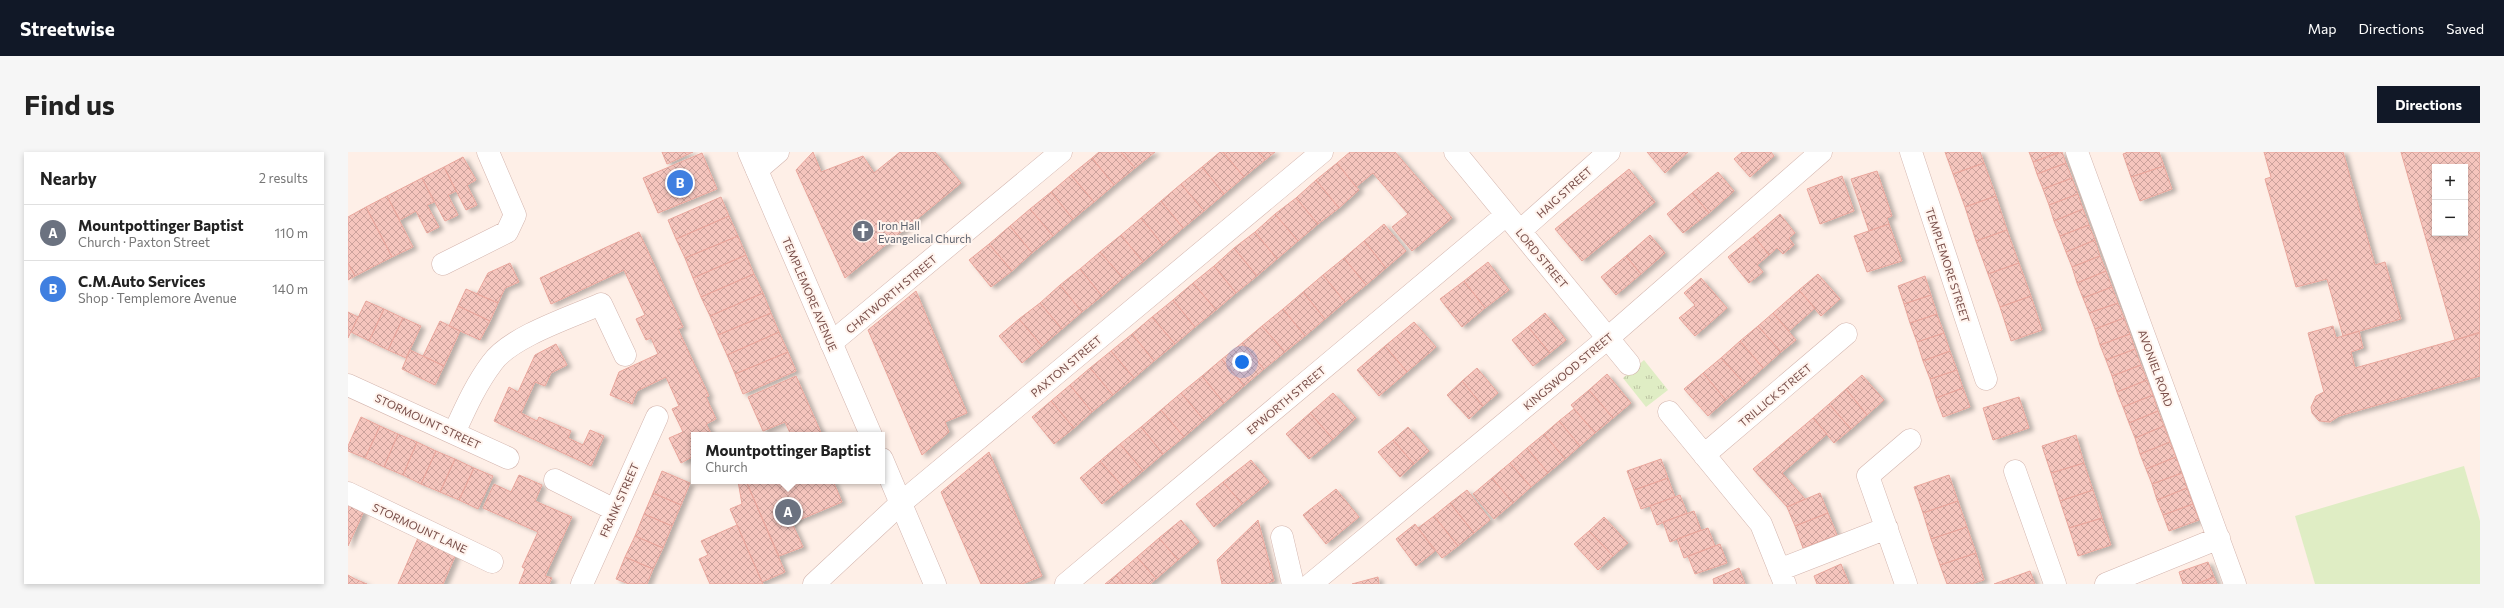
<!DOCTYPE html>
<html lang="en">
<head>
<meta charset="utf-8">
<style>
  :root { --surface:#fff; --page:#f6f6f6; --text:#222; --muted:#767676; --line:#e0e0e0; --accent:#111827 }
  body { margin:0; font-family:Commissioner,sans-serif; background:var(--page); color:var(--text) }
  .controls { position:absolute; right:12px; top:12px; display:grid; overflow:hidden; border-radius:0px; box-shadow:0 2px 6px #0003 }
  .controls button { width:36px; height:36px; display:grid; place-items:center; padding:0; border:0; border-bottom:1px solid var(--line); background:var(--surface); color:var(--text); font:20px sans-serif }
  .you { position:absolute; left:894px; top:210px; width:14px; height:14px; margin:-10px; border:3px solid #fff; border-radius:50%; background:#1a73e8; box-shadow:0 0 0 6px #1a73e833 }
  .badge { display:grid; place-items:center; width:26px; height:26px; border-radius:50%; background:var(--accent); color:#fff; font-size:13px; font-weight:700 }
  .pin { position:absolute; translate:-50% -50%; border:2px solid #fff; box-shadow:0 1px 4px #0006 }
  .popup { position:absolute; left:343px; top:280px; width:194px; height:52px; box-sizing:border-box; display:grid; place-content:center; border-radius:0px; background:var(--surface); filter:drop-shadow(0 1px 3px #0005); font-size:13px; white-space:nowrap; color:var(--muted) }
  .popup b { font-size:15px; color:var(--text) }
  .popup::after { content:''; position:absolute; left:50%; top:100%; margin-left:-8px; border:8px solid transparent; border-top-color:var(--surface) }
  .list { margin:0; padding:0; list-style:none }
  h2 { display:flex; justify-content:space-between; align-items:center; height:52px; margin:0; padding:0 16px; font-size:17px }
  h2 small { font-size:13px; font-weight:400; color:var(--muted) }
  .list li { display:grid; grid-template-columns:26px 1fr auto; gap:12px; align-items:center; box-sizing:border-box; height:56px; padding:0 16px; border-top:1px solid var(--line) }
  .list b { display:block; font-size:15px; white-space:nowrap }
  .list p { margin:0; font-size:13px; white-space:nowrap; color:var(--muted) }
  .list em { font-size:13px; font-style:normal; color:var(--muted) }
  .map { position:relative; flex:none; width:2132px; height:432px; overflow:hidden; border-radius:0px }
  header { display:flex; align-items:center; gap:24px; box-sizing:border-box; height:56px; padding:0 20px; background:var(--accent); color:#fff }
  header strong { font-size:19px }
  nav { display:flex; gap:22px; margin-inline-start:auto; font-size:14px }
  .intro { display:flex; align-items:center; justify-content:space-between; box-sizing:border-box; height:96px; padding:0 24px }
  h1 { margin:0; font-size:28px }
  .button { padding:10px 18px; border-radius:0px; background:var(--accent); color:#fff; font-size:14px; font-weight:700 }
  main { display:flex; gap:24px; padding:0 24px }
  aside { flex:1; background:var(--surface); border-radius:0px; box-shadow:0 2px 6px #0003 }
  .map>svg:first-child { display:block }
</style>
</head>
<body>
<header>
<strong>Streetwise</strong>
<nav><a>Map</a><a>Directions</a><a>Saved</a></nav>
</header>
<div class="intro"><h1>Find us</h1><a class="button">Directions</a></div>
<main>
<aside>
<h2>Nearby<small>2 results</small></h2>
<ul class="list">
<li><span class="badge" style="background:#6b7280">A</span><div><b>Mountpottinger Baptist</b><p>Church · Paxton Street</p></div><em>110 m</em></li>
<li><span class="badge" style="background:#3f7fe0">B</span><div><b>C.M.Auto Services</b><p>Shop · Templemore Avenue</p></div><em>140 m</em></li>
</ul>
</aside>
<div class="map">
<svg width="2132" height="432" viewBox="0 0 2132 432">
  <defs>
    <pattern id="grass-tufts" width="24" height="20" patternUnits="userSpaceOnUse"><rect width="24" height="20" fill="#dfedc4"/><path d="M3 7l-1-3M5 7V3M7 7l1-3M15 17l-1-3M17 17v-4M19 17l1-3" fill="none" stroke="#bac2a1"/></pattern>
    <pattern id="building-cross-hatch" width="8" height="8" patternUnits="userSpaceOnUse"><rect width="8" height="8" fill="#f5c5bd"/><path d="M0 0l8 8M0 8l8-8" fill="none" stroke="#cba29c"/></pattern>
    <filter id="shadow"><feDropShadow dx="4.5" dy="2.5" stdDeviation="2" flood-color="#0004"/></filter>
  </defs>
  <rect width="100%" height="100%" fill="#feefe7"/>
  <path fill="url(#grass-tufts)" d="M1296,208L1320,238L1298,255L1275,226Z"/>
  <path fill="#dfedc4" d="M2116,314L2132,369V432H1967L1947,364Z"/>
  <path fill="url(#building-cross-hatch)" stroke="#e9a69c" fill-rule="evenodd" filter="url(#shadow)" d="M314,0H345L319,12Z
    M465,0L473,20L515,4L526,21L552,0H587L613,31L497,126L448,18Z
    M751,0H773L787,16L766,33L744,6Z
    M773,0H807L787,16Z
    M872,0H875L896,25L876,42L854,15Z
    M875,0H910L917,8L896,25Z
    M910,0H927L917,8Z
    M1002,0H1047L1104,66L1064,99L1044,75L1060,62L1025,21L1008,35L989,11Z
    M1299,0H1340L1317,21Z
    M1394,0H1423L1426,4L1402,25L1386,7Z
    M1597,0H1632L1636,11L1605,22Z
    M1681,0H1711L1685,10Z
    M1714,0L1718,11L1689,22L1685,10Z
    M1780,0H1811L1816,14L1783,25L1775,2Z
    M1916,0H1995L2027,113L2037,110L2053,167L1995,184L1979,127L1948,135L1917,27L1923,25Z
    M2053,0H2132V180L2107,188ZM2087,15H2117V81H2087Z
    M354,1L369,37L310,61L295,26Z
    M115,5L128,28L119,33L129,53L118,58L96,15Z
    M744,6L766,33L746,50L723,23Z
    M989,11L1011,38L991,56L968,28Z
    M1636,11L1648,44L1617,55L1605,22Z
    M1718,11L1724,26L1695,37L1689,22Z
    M1816,14L1824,37L1792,49L1783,25Z
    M96,15L108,39L100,43L110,63L97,69L74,26Z
    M854,15L876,42L856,59L833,32Z
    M1281,17L1307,50L1234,109L1207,77Z
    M1529,19L1544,64L1539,66L1541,72L1521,79L1503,27Z
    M1370,20L1386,39L1361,61L1344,41Z
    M723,23L746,50L725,67L703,40Z
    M1494,24L1506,59L1472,72L1459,37Z
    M74,26L86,50L79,53L91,75L79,81L68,59L52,68L39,44Z
    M1724,26L1730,42L1701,53L1695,37Z
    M968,28L991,56L970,72L948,46Z
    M833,32L856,59L835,76L813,49Z
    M703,40L725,67L705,84L682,57Z
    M1344,41L1361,61L1335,81L1319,62Z
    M1730,42L1735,57L1706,69L1701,53Z
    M39,44L65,95L44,105L18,55Z
    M1648,44L1659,78L1628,89L1617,55Z
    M373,45L381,64L328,87L320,68Z
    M948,46L970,72L950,89L927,62Z
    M813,49L835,76L815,93L793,66Z
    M18,55L44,105L7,124L0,111V65Z
    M682,57L705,84L684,101L662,74Z
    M1735,57L1741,73L1712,84L1706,69Z
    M927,62L950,89L929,107L907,80Z
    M1432,62L1447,81L1441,86L1446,93L1435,102L1429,96L1421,103L1406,84Z
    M381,64L390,84L337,106L328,87Z
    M793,66L815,93L795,110L773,83Z
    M1036,72L1058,99L1038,116L1016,89Z
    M1541,72L1554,109L1519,120L1506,84Z
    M1741,73L1747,88L1718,100L1712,84Z
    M662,74L684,101L664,119L641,92Z
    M1659,78L1671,111L1640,122L1628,89Z
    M291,80L335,175L330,177L361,244L358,245L368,267L358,272L364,283H346V304L333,311L321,286L335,280L324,257L331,254L318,225L289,239L284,252L262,243L271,220L310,202L303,186L298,188L288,167L297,163L276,118L203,152L192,126Z
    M907,80L929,107L909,124L886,96Z
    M773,83L795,110L775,126L752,100Z
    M1302,83L1317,101L1293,122L1278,104Z
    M390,84L398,103L345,126L337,106Z
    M1406,84L1421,103L1409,113L1415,120L1401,131L1380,105Z
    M1747,88L1752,104L1724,115L1718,100Z
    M1016,89L1038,116L1018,133L996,106Z
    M641,92L664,119L643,135L621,108Z
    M886,96L909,124L888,141L866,114Z
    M752,100L775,126L754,144L732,117Z
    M398,103L406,122L353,145L345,126Z
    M1278,104L1293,122L1268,143L1253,125Z
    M1752,104L1758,119L1729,131L1724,115Z
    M996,106L1018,133L997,150L975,123Z
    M1140,110L1161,138L1137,156L1116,129Z
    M0,111L7,124L0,128Z
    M162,111L171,130L157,136L150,151L129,142L140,121Z
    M1671,111L1683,144L1652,155L1640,122Z
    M866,114L888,141L868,158L845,131Z
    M732,117L754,144L734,160L712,133Z
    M1758,119L1764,135L1735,146L1729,131Z
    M406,122L415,141L362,164L353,145Z
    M1470,122L1492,147L1473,164L1451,138Z
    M975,123L997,150L977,167L955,140Z
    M1577,124L1583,143L1556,152L1550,134Z
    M1353,126L1379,156L1347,184L1331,166L1347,153L1336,141Z
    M1116,129L1137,156L1114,175L1092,147Z
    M845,131L868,158L847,175L825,148Z
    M712,133L734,160L714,177L692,151Z
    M1764,135L1770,151L1741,161L1735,146Z
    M118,137L150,151L142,169L110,154Z
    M1451,138L1467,156L1441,179L1425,161Z
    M568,139L619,261L597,270L601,280L574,303L520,178Z
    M955,140L977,167L957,184L935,157Z
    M415,141L423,161L370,183L362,164Z
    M1583,143L1589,162L1562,171L1556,152Z
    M1683,144L1694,178L1663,189L1652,155Z
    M825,148L847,175L827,192L804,165Z
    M18,149L36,157L21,189L3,180Z
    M692,151L714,177L694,194L671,167Z
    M1770,151L1776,166L1747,177L1741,161Z
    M110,154L142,169L132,188L101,174Z
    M36,157L55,166L40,198L21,189Z
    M935,157L957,184L937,200L914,174Z
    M0,160L10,165L0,186Z
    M423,161L431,180L379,203L370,183Z
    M1197,161L1218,188L1202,201L1180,175Z
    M1425,161L1448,188L1433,200L1410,174Z
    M1589,162L1596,181L1569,190L1562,171Z
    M804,165L827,192L806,209L784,182Z
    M55,166L73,174L58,206L40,198Z
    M1776,166L1782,182L1752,193L1747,177Z
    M671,167L694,194L674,211L651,184Z
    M92,169L112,179L96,214L75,204Z
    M1066,170L1088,195L1059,220L1037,194Z
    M914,174L937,200L916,217L894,191Z
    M1410,174L1433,200L1415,216L1392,189Z
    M1985,174L1988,186L2011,179L2015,196L2003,200L2007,216L2132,181V224L1991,264L1982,270L1971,269L1964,261L1963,255L1968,244L1976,240L1960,181Z
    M1180,175L1202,201L1185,214L1164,188Z
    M431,180L440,200L387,222L379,203Z
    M1596,181L1602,199L1575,209L1569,190Z
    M784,182L806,209L786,226L763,199Z
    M1782,182L1787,197L1758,208L1752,193Z
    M1392,189L1415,216L1397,232L1373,206Z
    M894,191L916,217L896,234L874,207Z
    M208,192L219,213L203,221L197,234L187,230L173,261L189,269L191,265L223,279L220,286L235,293L242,278L256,284L243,314L146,269L161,235L170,240L187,203Z
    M1037,194L1059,220L1031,244L1009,218Z
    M1787,197L1793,213L1764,224L1758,208Z
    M62,198L96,214L87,233L54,217Z
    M763,199L786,226L765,243L742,216Z
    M1602,199L1609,218L1582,227L1575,209Z
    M440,200L448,219L395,242L387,222Z
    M1373,206L1397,232L1378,248L1355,221Z
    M874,207L896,234L876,251L854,224Z
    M1793,213L1799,228L1769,240L1764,224Z
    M742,216L765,243L744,260L722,233Z
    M1129,216L1150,241L1135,254L1114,229Z
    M1609,218L1615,236L1588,246L1582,227Z
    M1355,221L1378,248L1360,264L1336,237Z
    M1259,222L1283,251L1265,266L1241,238Z
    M1514,223L1536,248L1519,263L1498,237Z
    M448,224L474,283H443L437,270L415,279L400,245Z
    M854,224L876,251L856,268L833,241Z
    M1799,228L1805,243L1775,255L1769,240Z
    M1114,229L1135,254L1121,267L1099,243Z
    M722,233L744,260L726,276L703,249Z
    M1615,236L1622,255L1595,265L1588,246Z
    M1498,237L1519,263L1503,277L1481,252Z
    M1241,238L1265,266L1247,281L1223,253Z
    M833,241L856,268L836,285L813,258Z
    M985,241L1008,266L985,287L962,261Z
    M1805,243L1810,259L1781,271L1775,255Z
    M1671,245L1681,276L1645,288L1635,256Z
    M703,249L726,276L706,292L684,265Z
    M1481,252L1503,277L1486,291L1465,266Z
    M1226,257L1247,281L1232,294L1211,269Z
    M813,258L836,285L815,302L793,275Z
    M1810,259L1816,274L1787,286L1781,271Z
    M962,261L985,287L961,307L938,282Z
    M13,265L32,274L17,306L0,299V294Z
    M1465,266L1479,282L1434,321L1457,347L1439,355L1405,317Z
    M1211,269L1232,294L1217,307L1196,282Z
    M32,274L50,282L36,315L17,306Z
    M1816,274L1822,290L1792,302L1787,286Z
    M793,275L815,302L795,319L772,292Z
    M1060,275L1081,299L1066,312L1045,288Z
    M50,282L69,290L55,323L36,315Z
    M1196,282L1217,307L1200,321L1179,296Z
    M1728,283L1736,311L1703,321L1694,294Z
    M1045,288L1066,312L1052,325L1030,300Z
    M69,290L88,299L73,332L55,323Z
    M1822,290L1828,305L1798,317L1792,302Z
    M772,292L795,319L775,335L752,309Z
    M1179,296L1200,321L1183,335L1162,311Z
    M88,299L107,307L92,340L73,332Z
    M641,300L694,424L674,432H633L593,340Z
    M1828,305L1834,321L1804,332L1798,317Z
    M107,307L126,316L111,348L92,340Z
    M1313,307L1320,326L1286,338L1279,319Z
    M903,308L921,330L894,352L875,330Z
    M752,309L775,335L754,352L732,326Z
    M1162,311L1183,335L1165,351L1144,326Z
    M1736,311L1745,338L1712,349L1703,321Z
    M126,316L145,324L130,357L111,348Z
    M314,319L342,331L333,353L305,341Z
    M1834,321L1839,336L1809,348L1804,332Z
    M171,323L194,333L187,349L224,365L197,424L204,426L201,432H171L177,417L174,415L190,380L135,356L146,332L163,340Z
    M1601,323L1610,349L1575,361L1566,335Z
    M1144,326L1165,351L1146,367L1125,342Z
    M1320,326L1327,345L1293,357L1286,338Z
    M390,329H398L437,420L414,430L382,357L394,352Z
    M398,329H485L494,350L444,371L455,395L431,404Z
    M875,330L894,352L866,375L848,352Z
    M1839,336L1845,352L1815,363L1809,348Z
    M988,337L1011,365L978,392L955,363Z
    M1119,338L1142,368L1126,381L1102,351Z
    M1745,338L1754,366L1721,376L1712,349Z
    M305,341L333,353L324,374L296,362Z
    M1472,341L1480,361L1447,374L1439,355Z
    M1332,343L1339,361L1309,373L1302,354Z
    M1610,349L1619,375L1583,387L1575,361Z
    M0,351L16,359L0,394Z
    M1102,351L1126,381L1110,394L1086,364Z
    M1845,352L1851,368L1821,379L1815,363Z
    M1346,359L1353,378L1322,390L1315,370Z
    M1480,361L1489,383L1455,396L1447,374Z
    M296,362L324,374L315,396L287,384Z
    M1086,364L1110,394L1094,406L1070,376Z
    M1256,365L1280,391L1265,404L1241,379Z
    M1754,366L1763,393L1730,404L1721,376Z
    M833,368L851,390L830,408L811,386Z
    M910,368L926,429L916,432H874L869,408Z
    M1067,372L1087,399L1068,414L1048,387Z
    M389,373L415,432H362L351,407L360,403L353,389Z
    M1619,375L1628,401L1592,413L1583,387Z
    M1360,376L1367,394L1336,406L1329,387Z
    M1241,379L1265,404L1250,418L1226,392Z
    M287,384L315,396L305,417L277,405Z
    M70,386L108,402L95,432H50Z
    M811,386L830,408L808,427L789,405Z
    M1372,392L1379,411L1347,422L1340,404Z
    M1628,401L1636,428L1623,432H1599L1592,413Z
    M277,405L305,417L299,432H281L268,427Z
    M789,405L808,427L802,432H775L768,423Z
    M1860,410L1866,425L1848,432H1835L1831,420Z
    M1493,412L1501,432H1469L1466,424Z
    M1391,416L1397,432H1366L1365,427Z
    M1682,419L1687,432H1646Z
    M0,423L7,427L19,432H0Z
    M768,423L775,432H757Z
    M1030,425L1031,432H1004Z
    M1866,425L1869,432H1848Z"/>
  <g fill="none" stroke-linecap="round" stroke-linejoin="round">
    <g stroke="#d3b5ae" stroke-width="23">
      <path id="minor" d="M1107,0L1281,212
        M1563,0L1638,227
        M1729,0L1887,432
        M409,18L430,0
        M1172,79L1261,0
        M95,112L159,80L167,63L140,0
        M483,191L713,0
        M0,233L160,306
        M1321,260L1413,372L1437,432
        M106,281C117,257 128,232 144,211C162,185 223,165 253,152L277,203
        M1356,303L1498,182
        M1667,319L1707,432
        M207,328L267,358
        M0,341L144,410
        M934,385L945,432
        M1431,418L1539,376
        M234,432L309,265
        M466,432L553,351L974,0
        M718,432L1158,63
        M963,432L1260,186L1473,0
        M1558,432L1520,324L1562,288
        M1758,432L1871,386"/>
    </g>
    <g stroke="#d3b5ae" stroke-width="23">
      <path id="tertiary" d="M401,0L523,283
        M534,307L587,432"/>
    </g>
    <use href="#minor" stroke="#fff" stroke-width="22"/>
    <use href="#tertiary" stroke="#fff" stroke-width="22"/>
  </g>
  <defs>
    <g id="church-disc" transform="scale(1.15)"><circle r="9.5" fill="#6b7280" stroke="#fff4ee"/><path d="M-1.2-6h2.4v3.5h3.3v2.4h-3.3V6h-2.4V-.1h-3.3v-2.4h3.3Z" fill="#fff"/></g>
  </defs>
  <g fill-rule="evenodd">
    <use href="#church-disc" x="515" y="79"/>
  </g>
  <g text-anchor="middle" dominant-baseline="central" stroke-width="4" stroke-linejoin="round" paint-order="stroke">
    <g font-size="11" fill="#794e49" stroke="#fff4ee">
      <text transform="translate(1216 40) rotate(-42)">HAIG STREET</text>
      <text transform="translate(1194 106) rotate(50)">LORD STREET</text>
      <text transform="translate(1600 113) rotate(72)">TEMPLEMORE STREET</text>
      <text transform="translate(462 142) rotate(67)">TEMPLEMORE AVENUE</text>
      <text transform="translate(543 142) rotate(-40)">CHATWORTH STREET</text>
      <text transform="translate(718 214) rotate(-40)">PAXTON STREET</text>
      <text transform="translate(1808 216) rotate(70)">AVONIEL ROAD</text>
      <text transform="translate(1220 219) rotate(-40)">KINGSWOOD STREET</text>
      <text transform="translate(1427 243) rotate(-40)">TRILLICK STREET</text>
      <text transform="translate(938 248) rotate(-40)">EPWORTH STREET</text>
      <text transform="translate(80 269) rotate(25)">STORMOUNT STREET</text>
      <text transform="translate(271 348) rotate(-66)">FRANK STREET</text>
      <text transform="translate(72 376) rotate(25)">STORMOUNT LANE</text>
    </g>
    <g font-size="11" fill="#5b616d" stroke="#fff4ee" text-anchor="start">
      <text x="530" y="73">Iron Hall<tspan x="530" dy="13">Evangelical Church</tspan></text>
    </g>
  </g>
</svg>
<div class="controls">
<button>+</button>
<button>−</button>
</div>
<div class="you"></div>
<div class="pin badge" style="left:440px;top:360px;background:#6b7280">A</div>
<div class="popup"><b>Mountpottinger Baptist</b>Church</div>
<div class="pin badge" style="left:332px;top:31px;background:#3f7fe0">B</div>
</div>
</main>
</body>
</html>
